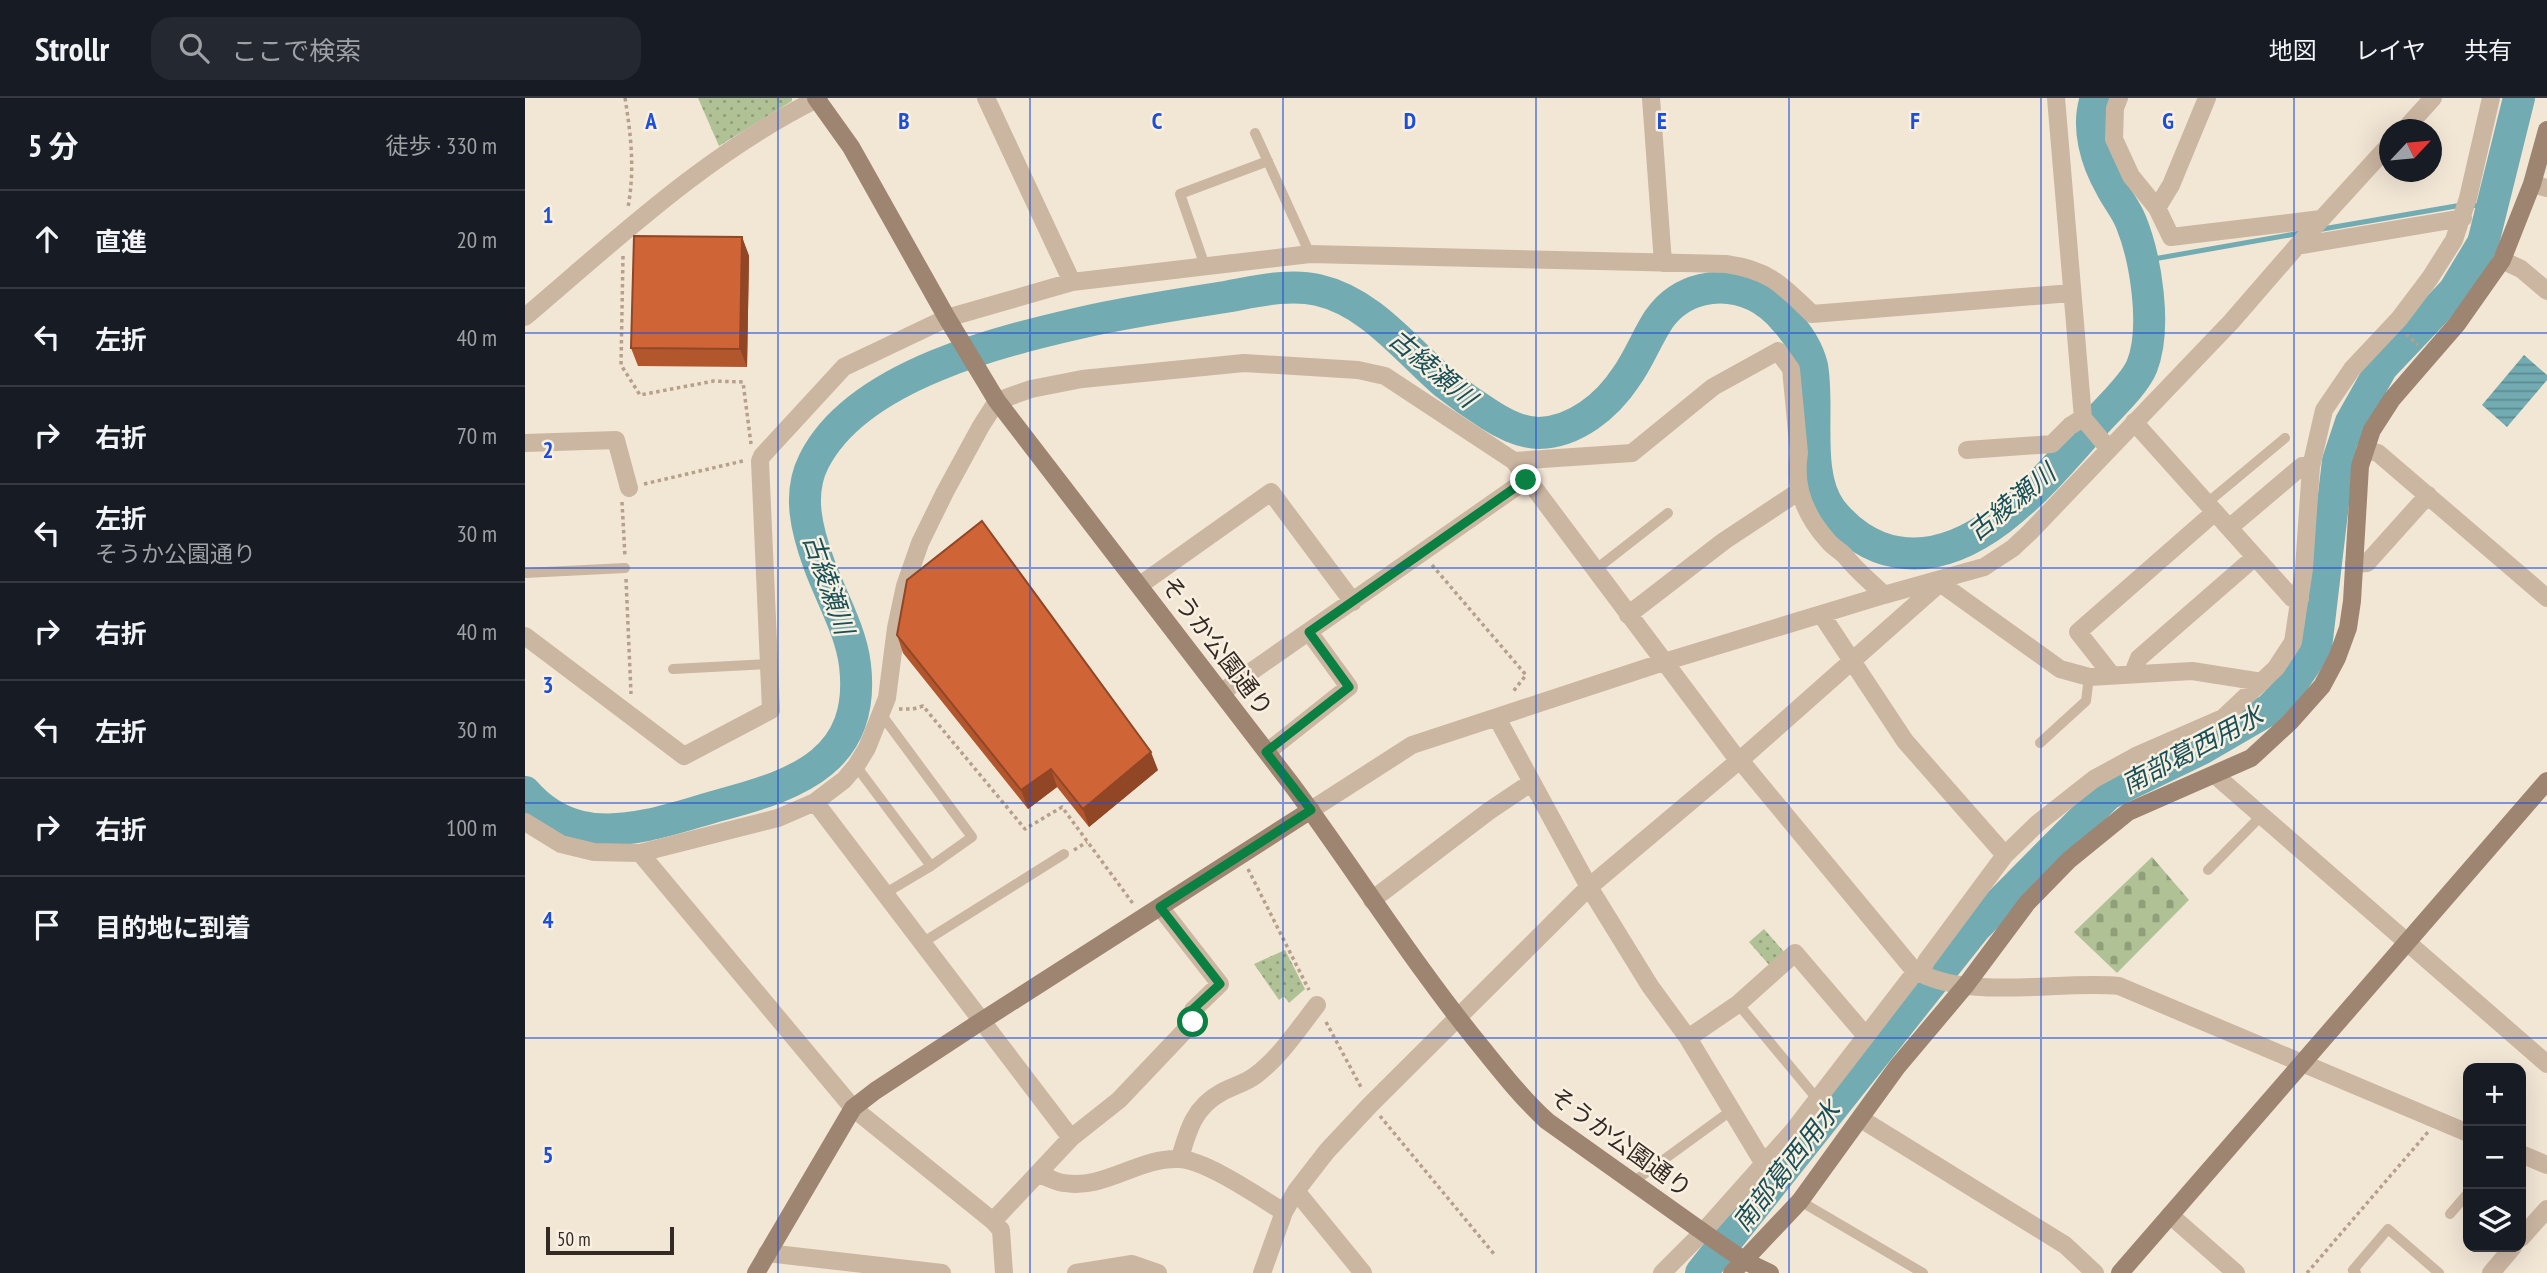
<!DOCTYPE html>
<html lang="ja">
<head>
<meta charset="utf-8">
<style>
  :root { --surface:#171b24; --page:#242831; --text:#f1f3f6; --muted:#9ea1a6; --line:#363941 }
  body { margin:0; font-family:"PT Sans Narrow","Noto Sans JP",sans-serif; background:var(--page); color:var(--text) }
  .controls { position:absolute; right:21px; bottom:21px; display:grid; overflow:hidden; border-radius:14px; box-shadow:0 7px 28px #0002 }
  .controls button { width:63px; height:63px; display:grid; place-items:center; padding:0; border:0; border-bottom:2px solid var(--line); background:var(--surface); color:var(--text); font:35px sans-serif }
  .compass { position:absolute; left:1854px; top:21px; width:63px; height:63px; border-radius:50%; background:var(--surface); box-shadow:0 7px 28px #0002; rotate:64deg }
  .scale { position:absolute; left:21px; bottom:18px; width:128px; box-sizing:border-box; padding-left:7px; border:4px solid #342a24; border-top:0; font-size:19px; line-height:24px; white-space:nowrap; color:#342a24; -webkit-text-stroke:5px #faf0e1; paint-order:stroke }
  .stop { position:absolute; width:21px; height:21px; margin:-16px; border:5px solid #0b8043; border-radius:50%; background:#fff }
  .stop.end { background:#0b8043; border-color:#fff; box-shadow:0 2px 7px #0008 }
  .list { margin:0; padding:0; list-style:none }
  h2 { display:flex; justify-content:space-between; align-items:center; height:91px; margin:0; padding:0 28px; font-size:30px }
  h2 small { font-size:23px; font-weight:400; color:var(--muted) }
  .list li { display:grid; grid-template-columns:46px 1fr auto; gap:21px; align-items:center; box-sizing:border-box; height:98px; padding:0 28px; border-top:2px solid var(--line) }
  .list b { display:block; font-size:26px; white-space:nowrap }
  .list p { margin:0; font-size:23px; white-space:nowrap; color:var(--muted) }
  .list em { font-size:23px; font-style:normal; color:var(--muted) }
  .icon { flex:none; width:38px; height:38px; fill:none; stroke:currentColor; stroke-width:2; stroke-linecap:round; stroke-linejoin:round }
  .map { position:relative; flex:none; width:2022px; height:1175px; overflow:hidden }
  header { display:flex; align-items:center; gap:42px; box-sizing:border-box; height:98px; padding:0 35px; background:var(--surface); border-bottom:2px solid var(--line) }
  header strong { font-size:33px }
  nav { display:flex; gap:38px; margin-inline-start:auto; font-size:24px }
  .search { width:490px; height:63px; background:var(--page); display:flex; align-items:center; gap:18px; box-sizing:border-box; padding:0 24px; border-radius:21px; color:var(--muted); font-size:26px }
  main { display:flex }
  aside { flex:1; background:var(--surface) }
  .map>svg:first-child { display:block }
</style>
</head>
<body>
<header>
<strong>Strollr</strong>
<div class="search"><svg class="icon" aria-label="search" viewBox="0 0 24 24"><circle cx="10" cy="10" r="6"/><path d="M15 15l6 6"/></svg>ここで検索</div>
<nav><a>地図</a><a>レイヤ</a><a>共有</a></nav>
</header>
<main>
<aside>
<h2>5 分<small>徒歩 · 330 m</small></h2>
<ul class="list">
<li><svg class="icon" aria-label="ahead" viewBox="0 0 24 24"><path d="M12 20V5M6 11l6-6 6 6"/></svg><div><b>直進</b></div><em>20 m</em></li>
<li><svg class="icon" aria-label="left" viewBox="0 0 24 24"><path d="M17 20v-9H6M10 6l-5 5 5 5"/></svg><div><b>左折</b></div><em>40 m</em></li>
<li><svg class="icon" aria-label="right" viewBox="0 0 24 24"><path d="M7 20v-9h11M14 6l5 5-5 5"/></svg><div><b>右折</b></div><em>70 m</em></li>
<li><svg class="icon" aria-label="left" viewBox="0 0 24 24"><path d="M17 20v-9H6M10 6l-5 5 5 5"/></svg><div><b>左折</b><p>そうか公園通り</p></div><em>30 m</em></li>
<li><svg class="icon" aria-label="right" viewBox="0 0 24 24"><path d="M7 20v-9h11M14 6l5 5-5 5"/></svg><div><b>右折</b></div><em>40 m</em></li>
<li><svg class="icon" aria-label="left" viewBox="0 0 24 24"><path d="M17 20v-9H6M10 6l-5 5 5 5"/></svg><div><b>左折</b></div><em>30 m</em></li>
<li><svg class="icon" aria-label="right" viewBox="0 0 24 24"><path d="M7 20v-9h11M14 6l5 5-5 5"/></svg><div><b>右折</b></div><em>100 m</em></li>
<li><svg class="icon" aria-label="arrive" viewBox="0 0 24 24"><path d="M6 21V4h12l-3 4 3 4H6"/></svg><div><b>目的地に到着</b></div></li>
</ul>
</aside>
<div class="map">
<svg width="2022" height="1175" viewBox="0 0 2022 1175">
  <defs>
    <pattern id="cemetery-stones" width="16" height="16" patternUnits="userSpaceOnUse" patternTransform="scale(1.75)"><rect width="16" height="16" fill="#b0c295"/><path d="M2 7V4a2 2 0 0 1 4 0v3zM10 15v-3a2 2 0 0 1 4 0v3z" fill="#909e79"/></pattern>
    <pattern id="park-dots" width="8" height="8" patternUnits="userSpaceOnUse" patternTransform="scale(1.75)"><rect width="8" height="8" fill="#b0c295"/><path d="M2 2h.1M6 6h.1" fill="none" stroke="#909e79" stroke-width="1.8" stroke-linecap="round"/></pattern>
    <pattern id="water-rules" width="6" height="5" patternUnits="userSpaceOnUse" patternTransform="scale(1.75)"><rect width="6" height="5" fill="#72abb1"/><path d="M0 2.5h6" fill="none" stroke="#5e8b90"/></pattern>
  </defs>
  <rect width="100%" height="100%" fill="#f2e6d5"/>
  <path fill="url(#cemetery-stones)" d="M1627,759L1664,802L1592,875L1549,834Z"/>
  <path fill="url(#park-dots)" d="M173,0H267V3L194,48Z
    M1239,831L1261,856L1246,869L1224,844Z
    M760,852L780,891L764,905L759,898L754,902L729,866Z"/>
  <path fill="url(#water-rules)" d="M1999,257L2022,277V282L1982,329L1957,307Z"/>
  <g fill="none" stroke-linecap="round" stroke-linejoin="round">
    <path stroke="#72abb1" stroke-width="5" d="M1792,132L1931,108L1969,107
      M1617,163L1776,135"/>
    <path stroke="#72abb1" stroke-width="32" d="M0,694C33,732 74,737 122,727C148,722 173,713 199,706C274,686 341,661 330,567C326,533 306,499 294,466C282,433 272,396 289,363C333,276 479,242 568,222C611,213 655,206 700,199C729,194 763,185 793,192C846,204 881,252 921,286C935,297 949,307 965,317C979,326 996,335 1014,335C1050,334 1082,308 1101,279C1114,261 1122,239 1134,221C1156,190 1195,182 1229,197C1241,203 1252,212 1260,222C1272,235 1283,251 1287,268C1295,311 1279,376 1306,412C1322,433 1346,450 1372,454C1450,468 1520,382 1566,330C1581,312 1609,288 1617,268C1632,230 1621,161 1606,124C1601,111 1592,101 1586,89C1571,63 1561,29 1571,0
      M1176,1175L1450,830L1583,696L1678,650L1745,611L1762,593L1791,550L1813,363L1826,324L1857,269L1929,193L1958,145L1994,0"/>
    <path stroke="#b7a08b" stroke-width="3.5" stroke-dasharray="3.5 3.5" stroke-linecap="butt" d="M100,0C106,37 110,72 103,109
      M98,158L96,267L115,297L189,283L218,284L226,346
      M1881,236L1893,247
      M119,386L218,363
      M97,404L100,459
      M907,467L1001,577L987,595
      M101,481L106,596
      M374,611H388L398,608L500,731L537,709L609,807
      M549,752L562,744
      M723,771L784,892
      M801,924L837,991
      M855,1018L969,1156
      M1782,1175L1903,1034"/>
    <path stroke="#cbb6a1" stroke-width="10" d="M730,35L785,156
      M680,168L655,96L743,63
      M1682,405L1760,340
      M1070,472L1143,415
      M0,475L100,470
      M148,571L242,566
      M356,616L447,739L406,768L359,796
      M1515,645L1561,603L1564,579
      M331,668L406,768
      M1683,772L1735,719
      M397,845L539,756
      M1213,906L1293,1002
      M1108,1084L1207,1012
      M1275,1103L1398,1175
      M1925,1116L1943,1095
      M1831,1175L1828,1172L1863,1131L1914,1175"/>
    <path stroke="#cbb6a1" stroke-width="18" d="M461,0L547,184
      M1126,0L1138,165
      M1531,0L1558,320L1584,351
      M1594,0L1590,10L1589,41L1606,78L1632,110L1646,139L1796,121
      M1879,32L1908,0
      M2007,86L2022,90
      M1632,110L1646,87L1682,0
      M1772,148L1938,120
      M1977,162L1996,171L2022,193
      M0,219C93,140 184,54 294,0
      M1609,324L1767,500L1775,501
      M0,345L91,342L104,390
      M1442,352L1527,346L1545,328L1558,320
      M1840,352L1853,355L2022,500
      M989,363L1107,355L1188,289L1253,253L1266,271L1274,355C1268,390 1281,419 1304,444C1309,450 1316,453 1321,459C1332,473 1346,484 1359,497
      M1704,430L1777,368L1786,369
      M1829,466L1842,465L1903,397
      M1415,485L1535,571L1564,579L1667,573L1737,584
      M615,487L746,394L828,504
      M1296,516L1380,643L1480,757
      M1103,517L1199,443L1273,394
      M0,538L159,658L246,612L235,363L237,358L319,269L422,220L547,184L785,156L1201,166C1244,172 1257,187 1287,216L1546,195
      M1608,575L1614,560L1730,459
      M1586,576L1553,534L1690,414
      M697,594L1001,382
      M972,620L1064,789L1125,888L1163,940L1239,1066
      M742,654L824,589L784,534
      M1214,661L1388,871C1439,904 1534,882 1594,888L1943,1035
      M1690,677L2022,966
      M290,704L546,1040
      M786,712L887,647L1139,564L1359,497L1459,469L1488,450L1505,434L1706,224L1772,148L1864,47
      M0,724L36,746L69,754L115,755L253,720L290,704L319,682L331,668L342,650L362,600L371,530L380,488L395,445L420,394L456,328L472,303L506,291L557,281L719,265L833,272L860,278L989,363L1213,662
      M115,755L328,1010L468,1123
      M847,802L964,713L1007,684
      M1395,875L1402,862L1480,757L1513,725L1569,681L1613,657L1698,620L1751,570L1768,544L1779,471L1786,369L1799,312L1827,271L1874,221L1905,180L1929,142L1943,100L1966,0
      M1163,940L1213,906L1270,855L1341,938
      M1336,1021L1540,1147L1570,1175
      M1996,1056L2022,1067
      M655,1060C663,1032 669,1009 697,994C708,988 721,985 731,977C755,959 774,930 792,907
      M514,1076C522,1079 531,1084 539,1085C580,1092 614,1059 654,1061C681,1062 734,1099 759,1114
      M771,1093L838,1175
      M1645,1117L1711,1175
      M1996,1140L2022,1111
      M242,1155L417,1175
      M479,1175L476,1132L468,1123L546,1040L594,1002L668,924V912L695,886L635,809
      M551,1175L607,1166L633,1175
      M737,1175L759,1114L771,1093L802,1053L845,1007L1064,789L1223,655L1415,485
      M1137,1175L1178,1134L1268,1033L1391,873
      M1966,1175L1988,1149"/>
    <path stroke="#9e8572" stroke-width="18" d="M291,0L326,49L422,220L472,303L767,687C832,775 889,867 958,951C979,977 998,1001 1022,1023L1185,1139L1220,1163L1245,1175
      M231,1175L328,1010L350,993L455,924L786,712
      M1207,1175L1275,1103L1372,969L1441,887L1502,805L1544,762L1603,714L1726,660L1765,624L1797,588L1812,560L1823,530L1827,503L1835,368L1847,332L1867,301L1932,226L1977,162L2007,86L2022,32
      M1595,1175L2022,683"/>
  </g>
  <path fill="#b2562e" d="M217,139L224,158L222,269L113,268L106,250Z
    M372,537L633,672L564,729L532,689L503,711L378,555Z"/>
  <path fill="#914626" d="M217,139L224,158L222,269L215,251Z
    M626,654L633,672L564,729L558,711Z
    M526,671L532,689L503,711L496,692Z"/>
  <path fill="#cf6436" stroke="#914626" stroke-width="2" d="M109,138L217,139L215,251L106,250Z
    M457,423L626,654L558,711L526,671L496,692L372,537L382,482Z"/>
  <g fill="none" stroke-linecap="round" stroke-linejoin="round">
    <path stroke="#0b8043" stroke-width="9" d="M668,924L667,912L695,886L635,809L786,712L741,654L824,589L784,534L1001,382"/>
  </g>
  <path fill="none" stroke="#1d4ed8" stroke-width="2" stroke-opacity="0.55" d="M253,0V1175M505,0V1175M758,0V1175M1011,0V1175M1264,0V1175M1516,0V1175M1769,0V1175M0,235H2022M0,470H2022M0,705H2022M0,940H2022"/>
  <g text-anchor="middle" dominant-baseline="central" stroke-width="5" stroke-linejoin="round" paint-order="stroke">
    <g font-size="24" fill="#342a24" stroke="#faf0e1">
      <text transform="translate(692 548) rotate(53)">そうか公園通り</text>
      <text transform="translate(1096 1044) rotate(36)">そうか公園通り</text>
    </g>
    <g font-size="26" font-style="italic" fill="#175058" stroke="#faf0e1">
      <text transform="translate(908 270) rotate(40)">古綾瀬川</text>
      <text transform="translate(1486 404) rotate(-39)">古綾瀬川</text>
      <text transform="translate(304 486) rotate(71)">古綾瀬川</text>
      <text transform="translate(1667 651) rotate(-28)">南部葛西用水</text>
      <text transform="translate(1261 1068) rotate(-52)">南部葛西用水</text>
    </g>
  </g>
  <g font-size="23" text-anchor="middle" font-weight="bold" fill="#1d4ed8" stroke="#faf0e1" stroke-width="5" stroke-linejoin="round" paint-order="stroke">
    <text x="126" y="31">A</text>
    <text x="379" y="31">B</text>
    <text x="632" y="31">C</text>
    <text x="885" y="31">D</text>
    <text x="1137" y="31">E</text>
    <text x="1390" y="31">F</text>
    <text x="1643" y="31">G</text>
    <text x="23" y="125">1</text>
    <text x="23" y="360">2</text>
    <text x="23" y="595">3</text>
    <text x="23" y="830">4</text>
    <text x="23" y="1065">5</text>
  </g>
</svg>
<div class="controls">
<button>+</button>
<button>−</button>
<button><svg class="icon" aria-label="layers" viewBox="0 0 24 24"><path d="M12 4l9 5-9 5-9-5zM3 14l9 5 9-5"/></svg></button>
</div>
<svg class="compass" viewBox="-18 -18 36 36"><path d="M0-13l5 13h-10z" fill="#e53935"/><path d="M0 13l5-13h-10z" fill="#9ea1a6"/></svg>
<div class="scale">50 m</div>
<div class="stop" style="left:668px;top:924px"></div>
<div class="stop end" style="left:1001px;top:382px"></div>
</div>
</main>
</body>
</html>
